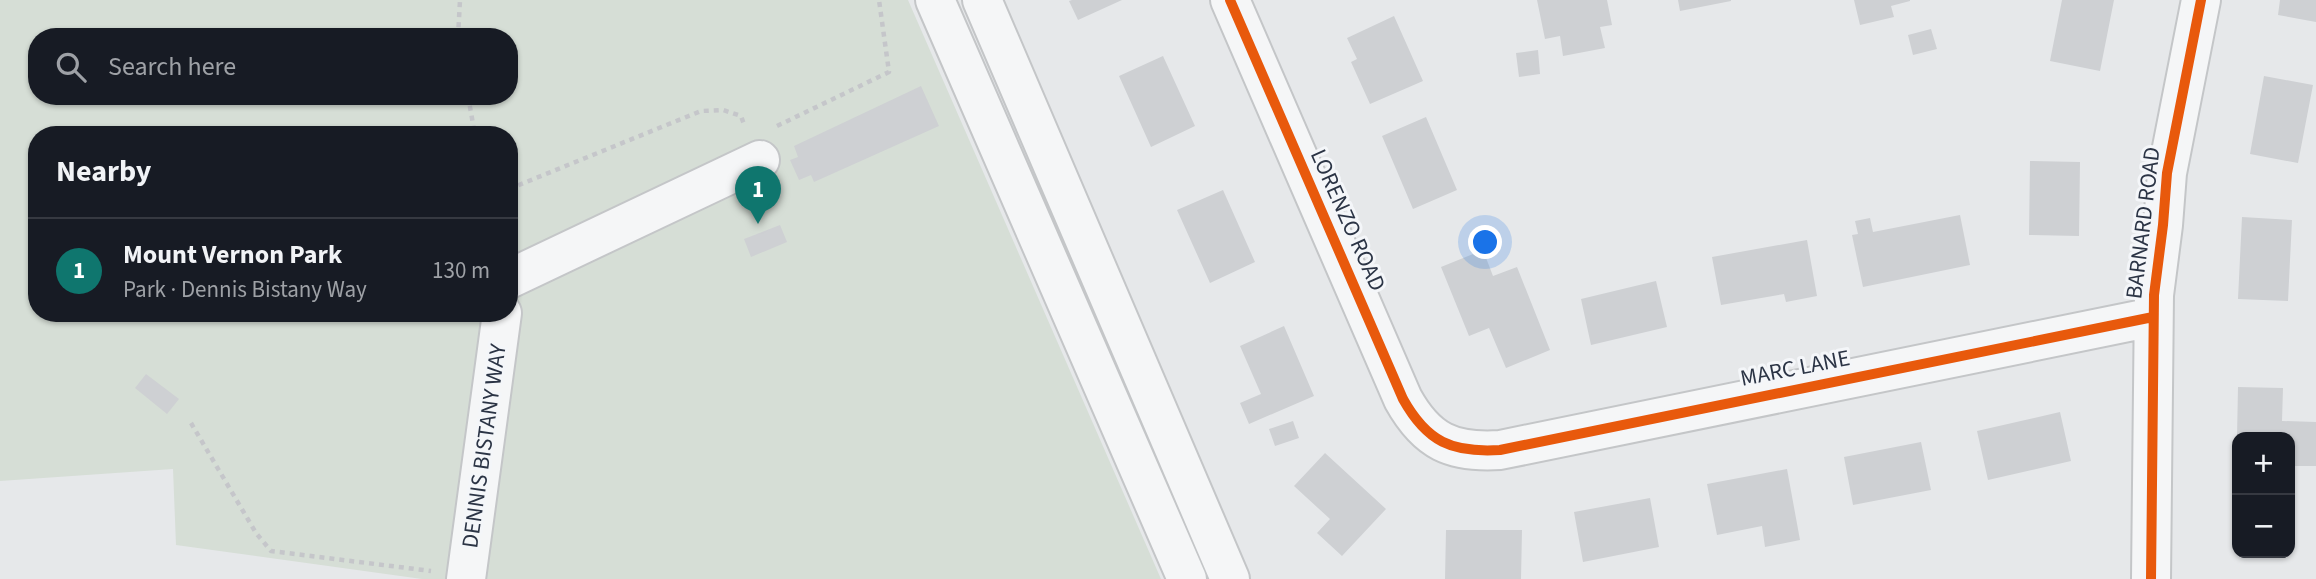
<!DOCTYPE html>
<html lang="en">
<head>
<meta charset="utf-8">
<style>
  :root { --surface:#171b24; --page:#242831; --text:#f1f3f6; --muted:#9ea1a6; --line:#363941; --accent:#0f766e }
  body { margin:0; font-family:"Source Sans 3",sans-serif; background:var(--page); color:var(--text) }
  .controls { position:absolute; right:21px; bottom:21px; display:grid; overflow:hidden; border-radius:14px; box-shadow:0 2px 5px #0004 }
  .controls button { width:63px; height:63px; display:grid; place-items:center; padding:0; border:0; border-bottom:2px solid var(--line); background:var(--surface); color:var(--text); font:35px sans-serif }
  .you { position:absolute; left:1486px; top:243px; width:24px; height:24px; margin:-18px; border:5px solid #fff; border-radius:50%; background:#1a73e8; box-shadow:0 0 0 10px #1a73e833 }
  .badge { display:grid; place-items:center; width:46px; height:46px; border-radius:50%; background:var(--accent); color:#fff; font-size:23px; font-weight:700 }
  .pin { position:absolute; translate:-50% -58px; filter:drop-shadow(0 2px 4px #0008) }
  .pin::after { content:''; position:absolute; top:37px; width:24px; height:21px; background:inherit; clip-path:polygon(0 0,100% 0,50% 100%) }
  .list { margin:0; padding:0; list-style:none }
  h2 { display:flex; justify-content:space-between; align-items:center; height:91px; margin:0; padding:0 28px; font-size:30px }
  h2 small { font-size:23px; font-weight:400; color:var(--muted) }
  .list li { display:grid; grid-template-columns:46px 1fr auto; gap:21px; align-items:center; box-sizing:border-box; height:105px; padding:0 28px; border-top:2px solid var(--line) }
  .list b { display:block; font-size:26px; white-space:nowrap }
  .list p { margin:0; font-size:23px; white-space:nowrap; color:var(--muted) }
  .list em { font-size:23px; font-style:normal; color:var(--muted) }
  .icon { flex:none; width:38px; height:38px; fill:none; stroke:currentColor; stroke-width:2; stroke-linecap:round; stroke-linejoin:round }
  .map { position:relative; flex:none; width:2316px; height:579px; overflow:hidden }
  .search { position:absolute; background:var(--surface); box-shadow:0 2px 5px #0004; left:28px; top:28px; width:490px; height:77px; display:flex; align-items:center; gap:18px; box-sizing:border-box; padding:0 24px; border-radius:28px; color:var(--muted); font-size:26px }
  .panel { position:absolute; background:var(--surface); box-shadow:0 2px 5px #0004; left:28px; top:126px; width:490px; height:196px; border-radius:28px }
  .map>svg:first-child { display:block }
</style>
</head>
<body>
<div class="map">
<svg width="2316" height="579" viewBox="0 0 2316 579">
  <rect width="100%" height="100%" fill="#e6e8ea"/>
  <path fill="#d6ded6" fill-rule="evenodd" d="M0,0H908L1161,579H422L176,545L173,469L0,481ZM37,37H509V96H37ZM37,135H509V313H37Z"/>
  <path fill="#ced0d3" d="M1072,0H1122L1078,20L1069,1Z
    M1537,0H1607L1612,25L1600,27L1605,48L1563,56L1560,36L1545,39Z
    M1678,0H1731V1L1680,11Z
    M1854,0H1910V1L1891,6L1894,17L1860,25Z
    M2062,0H2114L2100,71L2050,61Z
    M2280,0H2316V22L2278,15Z
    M1394,16L1423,81L1370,104L1351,62L1357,59L1347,38Z
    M1931,29L1937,49L1913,55L1908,35Z
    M1538,50L1540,74L1519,77L1516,53Z
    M1163,56L1195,126L1151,147L1119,76Z
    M2264,76L2313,85L2298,163L2250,154Z
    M921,86L939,126L814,182L811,175L799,180L790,160L798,157L794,146Z
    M1426,117L1457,190L1413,209L1382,136Z
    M2030,161L2080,162L2079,236L2029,235Z
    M1223,190L1255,262L1210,283L1177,210Z
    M1960,215L1970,265L1863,287L1852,235L1858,234L1855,221L1870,218L1873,232Z
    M2242,217L2292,220L2288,301L2238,299Z
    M780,225L787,242L751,257L744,239Z
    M1807,240L1817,296L1786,302L1784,294L1721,305L1712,257Z
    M1483,250L1493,276L1517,267L1550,350L1506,368L1489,328L1469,336L1441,267Z
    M1656,281L1667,327L1591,345L1581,299Z
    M1284,326L1314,396L1249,424L1240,403L1261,394L1240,346Z
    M146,374L179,399L167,414L135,388Z
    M2238,387L2283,388L2282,421L2316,422V466H2290V437H2237Z
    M2060,412L2071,461L1988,480L1977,431Z
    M1293,421L1299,438L1275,446L1269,429Z
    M1921,442L1931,490L1853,505L1844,457Z
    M1325,453L1386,509L1342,556L1317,533L1330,519L1294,486Z
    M1787,469L1800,540L1765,547L1762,526L1717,535L1707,484Z
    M1650,498L1659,547L1583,562L1574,512Z
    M1446,530H1522L1521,579H1445Z"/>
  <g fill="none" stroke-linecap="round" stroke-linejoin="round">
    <g stroke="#c4c6c8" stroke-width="42">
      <path id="minor" d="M935,0L1187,579
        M982,0L1230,579
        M1230,0L1403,399C1427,442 1452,453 1500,450L2153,317
        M509,279L760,160
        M466,579L502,313
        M2151,579L2154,295L2163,225L2167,173L2201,0"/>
    </g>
    <path stroke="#c5c6ca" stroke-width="4.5" stroke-dasharray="5 5" stroke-linecap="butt" d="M458,37L460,0
      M468,96L475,135
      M777,126L889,72L879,0
      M509,189L701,111L723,110L741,116L745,127
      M191,423L256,533L271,551L431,571"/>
    <use href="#minor" stroke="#f5f6f7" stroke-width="38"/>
    <g stroke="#f4f6f9" stroke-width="15">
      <path id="cycleway" d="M1230,0L1403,399C1427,442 1452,453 1500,450L2153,317
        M2151,579L2154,295L2163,225L2167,173L2201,0"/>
    </g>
    <use href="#cycleway" stroke="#e8590c" stroke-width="10"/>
  </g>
  <g text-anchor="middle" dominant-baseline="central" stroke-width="6" stroke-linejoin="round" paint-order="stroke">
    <g font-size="23" fill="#2b3445" stroke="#f4f6f9">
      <text transform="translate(1348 220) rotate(66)">LORENZO ROAD</text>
      <text transform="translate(2143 223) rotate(-83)">BARNARD ROAD</text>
      <text transform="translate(1795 368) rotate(-11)">MARC LANE</text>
      <text transform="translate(484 446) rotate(-82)">DENNIS BISTANY WAY</text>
    </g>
  </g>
</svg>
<div class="controls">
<button>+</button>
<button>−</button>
</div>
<div class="you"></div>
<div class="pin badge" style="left:758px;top:224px">1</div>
<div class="search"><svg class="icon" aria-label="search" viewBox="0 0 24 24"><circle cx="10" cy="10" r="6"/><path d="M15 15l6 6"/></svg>Search here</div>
<section class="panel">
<h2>Nearby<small></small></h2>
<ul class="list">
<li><span class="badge">1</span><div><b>Mount Vernon Park</b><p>Park · Dennis Bistany Way</p></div><em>130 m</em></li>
</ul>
</section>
</div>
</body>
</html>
